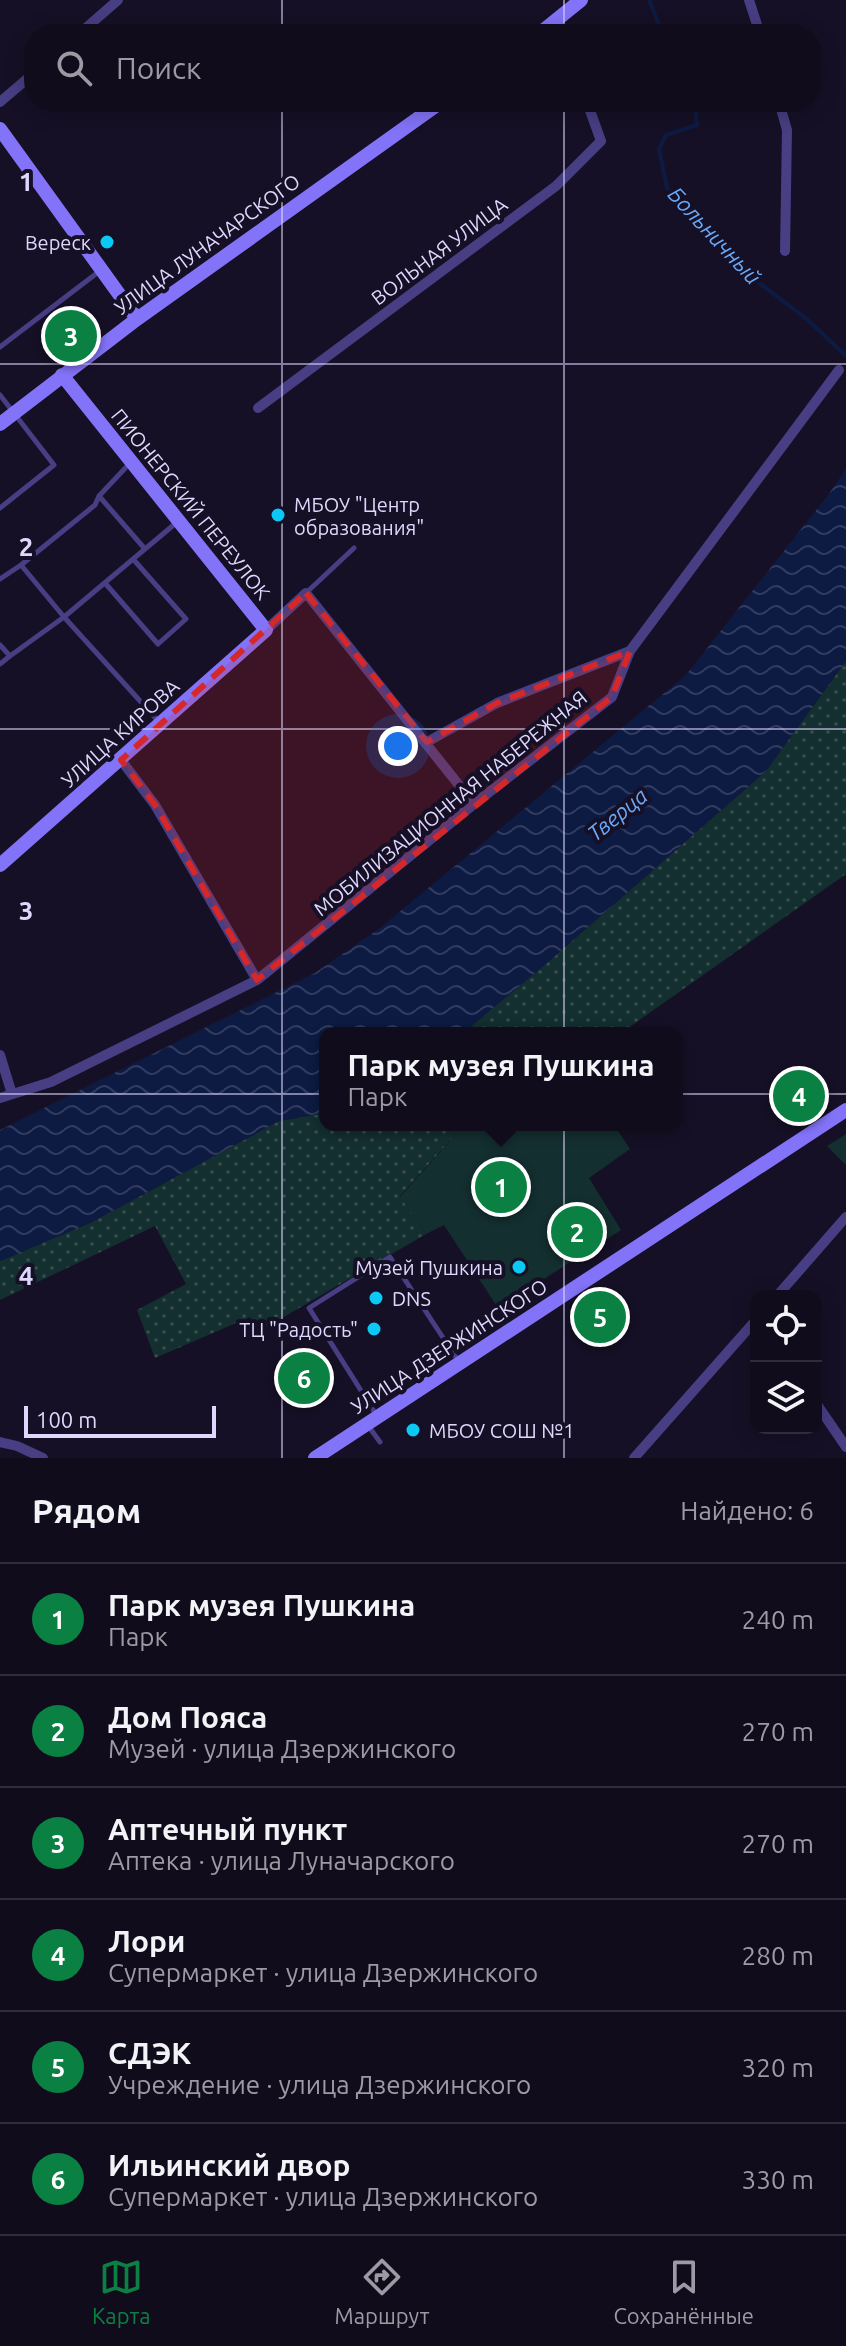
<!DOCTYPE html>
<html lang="ru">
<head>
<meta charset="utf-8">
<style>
  :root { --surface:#100c1c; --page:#191525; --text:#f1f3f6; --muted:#9c9ba3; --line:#302c3b; --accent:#0b8043 }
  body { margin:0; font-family:Ubuntu,sans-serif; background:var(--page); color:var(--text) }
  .controls { position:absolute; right:24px; bottom:24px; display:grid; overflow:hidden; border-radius:16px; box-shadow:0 4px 20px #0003 }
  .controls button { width:72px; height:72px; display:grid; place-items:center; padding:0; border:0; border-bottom:2px solid var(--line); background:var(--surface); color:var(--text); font:40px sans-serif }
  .scale { position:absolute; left:24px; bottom:20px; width:192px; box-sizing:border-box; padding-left:8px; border:4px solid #dfd8fd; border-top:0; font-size:22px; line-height:28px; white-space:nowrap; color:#dfd8fd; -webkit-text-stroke:6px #161026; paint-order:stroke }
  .you { position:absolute; left:398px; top:746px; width:28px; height:28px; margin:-20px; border:6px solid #fff; border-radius:50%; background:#1a73e8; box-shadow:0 0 0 12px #1a73e833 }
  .badge { display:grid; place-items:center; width:52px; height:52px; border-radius:50%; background:var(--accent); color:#fff; font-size:26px; font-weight:700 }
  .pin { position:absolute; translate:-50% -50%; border:4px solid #fff; box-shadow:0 2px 8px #0006 }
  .popup { position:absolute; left:319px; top:1027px; width:364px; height:104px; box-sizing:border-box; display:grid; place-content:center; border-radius:16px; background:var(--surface); filter:drop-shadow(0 2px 6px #0005); font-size:26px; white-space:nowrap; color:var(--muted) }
  .popup b { font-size:30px; color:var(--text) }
  .popup::after { content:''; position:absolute; left:50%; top:100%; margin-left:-16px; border:16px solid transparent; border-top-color:var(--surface) }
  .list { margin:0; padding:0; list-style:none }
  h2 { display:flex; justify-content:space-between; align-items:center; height:104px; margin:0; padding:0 32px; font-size:34px }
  h2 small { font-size:26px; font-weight:400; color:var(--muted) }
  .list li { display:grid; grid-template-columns:52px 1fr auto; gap:24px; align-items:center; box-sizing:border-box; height:112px; padding:0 32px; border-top:2px solid var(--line) }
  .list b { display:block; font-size:30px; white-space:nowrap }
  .list p { margin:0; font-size:26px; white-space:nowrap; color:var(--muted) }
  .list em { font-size:26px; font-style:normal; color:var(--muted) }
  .icon { flex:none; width:44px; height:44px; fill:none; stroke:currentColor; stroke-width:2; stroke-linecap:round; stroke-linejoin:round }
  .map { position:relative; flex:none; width:846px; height:1458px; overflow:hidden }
  .search { position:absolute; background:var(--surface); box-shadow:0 4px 20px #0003; left:24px; right:24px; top:24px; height:88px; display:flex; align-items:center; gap:20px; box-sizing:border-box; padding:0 28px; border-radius:32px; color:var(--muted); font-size:30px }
  .sheet { height:776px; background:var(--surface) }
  nav { display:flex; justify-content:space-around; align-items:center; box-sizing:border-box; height:112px; border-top:2px solid var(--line); background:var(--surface); font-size:22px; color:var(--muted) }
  nav a { display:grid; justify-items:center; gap:4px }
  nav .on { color:var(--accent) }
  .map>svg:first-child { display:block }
</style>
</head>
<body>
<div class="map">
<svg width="846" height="1458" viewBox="0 0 846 1458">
  <defs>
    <pattern id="grass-dots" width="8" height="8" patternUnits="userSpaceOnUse" patternTransform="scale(2)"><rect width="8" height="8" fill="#142f30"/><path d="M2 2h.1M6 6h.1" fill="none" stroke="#364c4f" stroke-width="1.8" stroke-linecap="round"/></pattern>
    <pattern id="water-waves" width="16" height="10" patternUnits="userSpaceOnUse" patternTransform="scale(2)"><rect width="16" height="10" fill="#0d1b43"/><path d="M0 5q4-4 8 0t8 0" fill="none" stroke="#303b5f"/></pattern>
  </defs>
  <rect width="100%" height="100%" fill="#161026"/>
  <path fill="url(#grass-dots)" d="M846,661V874L621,1033H463L548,962L766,771Z
    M325,1113V1125H464L400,1196L426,1234L258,1332L250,1317L155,1358L137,1310L186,1284L155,1226L0,1300V1261L92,1222L279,1121Z"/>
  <path fill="#142f30" d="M464,1125H614L630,1149L589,1178L621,1230L498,1308L444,1225L426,1234L400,1197Z
    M846,1134V1165L827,1146Z"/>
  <path fill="url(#water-waves)" d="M846,469V661L766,771L548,962L463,1033H325V1113L279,1121L92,1222L0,1261V1130L315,973L380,928L686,675L829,494Z"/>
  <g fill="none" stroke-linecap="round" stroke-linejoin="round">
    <path stroke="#0d1b43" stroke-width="4" d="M649,0L663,34
      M695,102L697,125L666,135L659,149L667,188L687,212L718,241L750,276L808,320L846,356"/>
    <path stroke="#473e83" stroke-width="5" d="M0,347L101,270
      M0,395L54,465L0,508
      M130,463L99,496L145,549
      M21,565L95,505L99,496
      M0,579L21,565L64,617L10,656L0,645
      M105,583L158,644L186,619L133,559
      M307,592L354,548
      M0,664L10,656
      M160,723L64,617L176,523
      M377,1416L309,1308L390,1257L459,1362
      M369,1427L380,1442"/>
    <path stroke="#473e83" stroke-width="10" d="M749,0L760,34
      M79,34L118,0
      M0,102L34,73
      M779,102L787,130L785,251
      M258,408L556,186L601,141L587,102
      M266,630L306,593L474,804
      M427,742L497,703L630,651
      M121,760L155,805L257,980
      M0,1055L12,1094
      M0,1098L51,1082L257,980L474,804L612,697L630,651L839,370
      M777,1296L846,1217
      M816,1403L846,1447
      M0,1442L17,1446L43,1458
      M634,1458L756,1320"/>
    <path stroke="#8373f9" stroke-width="14" d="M539,34L581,0
      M0,129L137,319
      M0,424L137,319L441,102
      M0,865L266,630L62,375
      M315,1458L846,1110"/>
  </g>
  <path fill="#d62828" fill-opacity="0.2" stroke="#d62828" stroke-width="6" stroke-dasharray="16 10" stroke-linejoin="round" d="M306,593L427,742L497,703L630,651L612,697L257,980L155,805L121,760Z"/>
  <path fill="none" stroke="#dfd8fd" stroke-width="2" stroke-opacity="0.55" d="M282,0V34M564,0V34M282,102V1458M564,102V1458M0,364H846M0,729H846M0,1094H846"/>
  <g fill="#0cc8f5" stroke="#161026" stroke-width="3">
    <circle cx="107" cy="242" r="8"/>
    <circle cx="278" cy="515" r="8"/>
    <circle cx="519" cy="1267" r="8"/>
    <circle cx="376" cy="1298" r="8"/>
    <circle cx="374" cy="1329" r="8"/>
    <circle cx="413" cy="1430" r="8"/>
  </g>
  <g text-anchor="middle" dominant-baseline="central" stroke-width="8" stroke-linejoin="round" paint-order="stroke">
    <g font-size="20" fill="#dfd8fd" stroke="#161026" text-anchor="end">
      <text x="91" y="242">Вереск</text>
      <text x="294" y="504" text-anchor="start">МБОУ "Центр<tspan x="294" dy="23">образования"</tspan></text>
      <text x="503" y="1267">Музей Пушкина</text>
      <text x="392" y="1298" text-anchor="start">DNS</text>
      <text x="358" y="1329">ТЦ "Радость"</text>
      <text x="429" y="1430" text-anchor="start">МБОУ СОШ №1</text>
    </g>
    <g font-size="20" fill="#dfd8fd" stroke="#161026">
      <text transform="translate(207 244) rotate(-36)">УЛИЦА ЛУНАЧАРСКОГО</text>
      <text transform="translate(439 251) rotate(-37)">ВОЛЬНАЯ УЛИЦА</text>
      <text transform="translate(191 504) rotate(51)">ПИОНЕРСКИЙ ПЕРЕУЛОК</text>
      <text transform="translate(120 733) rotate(-42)">УЛИЦА КИРОВА</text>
      <text transform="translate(450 803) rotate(-39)">МОБИЛИЗАЦИОННАЯ НАБЕРЕЖНАЯ</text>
      <text transform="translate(449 1346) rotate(-33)">УЛИЦА ДЗЕРЖИНСКОГО</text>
    </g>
    <g font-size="22" font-style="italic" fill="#6aa9f9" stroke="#161026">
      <text transform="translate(715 235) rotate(47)">Больничный</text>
      <text transform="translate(617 814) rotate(-39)">Тверца</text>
    </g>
  </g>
  <g font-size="26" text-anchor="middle" font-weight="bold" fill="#dfd8fd" stroke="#161026" stroke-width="8" stroke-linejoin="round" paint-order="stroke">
    <text x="26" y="191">1</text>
    <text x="26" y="556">2</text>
    <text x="26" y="920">3</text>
    <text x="26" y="1285">4</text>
  </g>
</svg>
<div class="controls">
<button><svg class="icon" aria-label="locate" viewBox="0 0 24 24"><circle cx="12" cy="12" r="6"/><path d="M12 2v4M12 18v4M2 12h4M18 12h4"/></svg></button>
<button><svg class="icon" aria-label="layers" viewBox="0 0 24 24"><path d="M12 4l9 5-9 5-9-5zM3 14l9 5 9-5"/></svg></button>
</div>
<div class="scale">100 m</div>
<div class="you"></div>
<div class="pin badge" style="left:501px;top:1187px">1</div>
<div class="popup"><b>Парк музея Пушкина</b>Парк</div>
<div class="pin badge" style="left:577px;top:1232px">2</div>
<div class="pin badge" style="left:71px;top:336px">3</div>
<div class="pin badge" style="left:799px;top:1096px">4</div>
<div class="pin badge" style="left:600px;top:1317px">5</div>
<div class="pin badge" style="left:304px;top:1378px">6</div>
<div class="search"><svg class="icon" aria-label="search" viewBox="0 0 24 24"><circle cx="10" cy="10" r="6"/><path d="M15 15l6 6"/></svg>Поиск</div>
</div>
<section class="sheet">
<h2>Рядом<small>Найдено: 6</small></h2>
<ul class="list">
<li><span class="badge">1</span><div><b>Парк музея Пушкина</b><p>Парк</p></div><em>240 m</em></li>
<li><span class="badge">2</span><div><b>Дом Пояса</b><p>Музей · улица Дзержинского</p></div><em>270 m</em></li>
<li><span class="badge">3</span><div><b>Аптечный пункт</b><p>Аптека · улица Луначарского</p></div><em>270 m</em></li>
<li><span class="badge">4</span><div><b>Лори</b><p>Супермаркет · улица Дзержинского</p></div><em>280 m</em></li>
<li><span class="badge">5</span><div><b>СДЭК</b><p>Учреждение · улица Дзержинского</p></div><em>320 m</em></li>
<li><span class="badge">6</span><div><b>Ильинский двор</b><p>Супермаркет · улица Дзержинского</p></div><em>330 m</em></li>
</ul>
</section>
<nav>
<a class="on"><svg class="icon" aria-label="map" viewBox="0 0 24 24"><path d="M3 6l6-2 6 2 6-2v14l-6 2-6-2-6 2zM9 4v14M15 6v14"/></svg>Карта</a>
<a><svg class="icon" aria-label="directions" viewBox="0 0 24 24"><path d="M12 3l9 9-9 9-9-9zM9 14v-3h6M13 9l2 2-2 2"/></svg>Маршрут</a>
<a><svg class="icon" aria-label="saved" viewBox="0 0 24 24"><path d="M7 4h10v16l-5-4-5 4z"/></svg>Сохранённые</a>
</nav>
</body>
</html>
